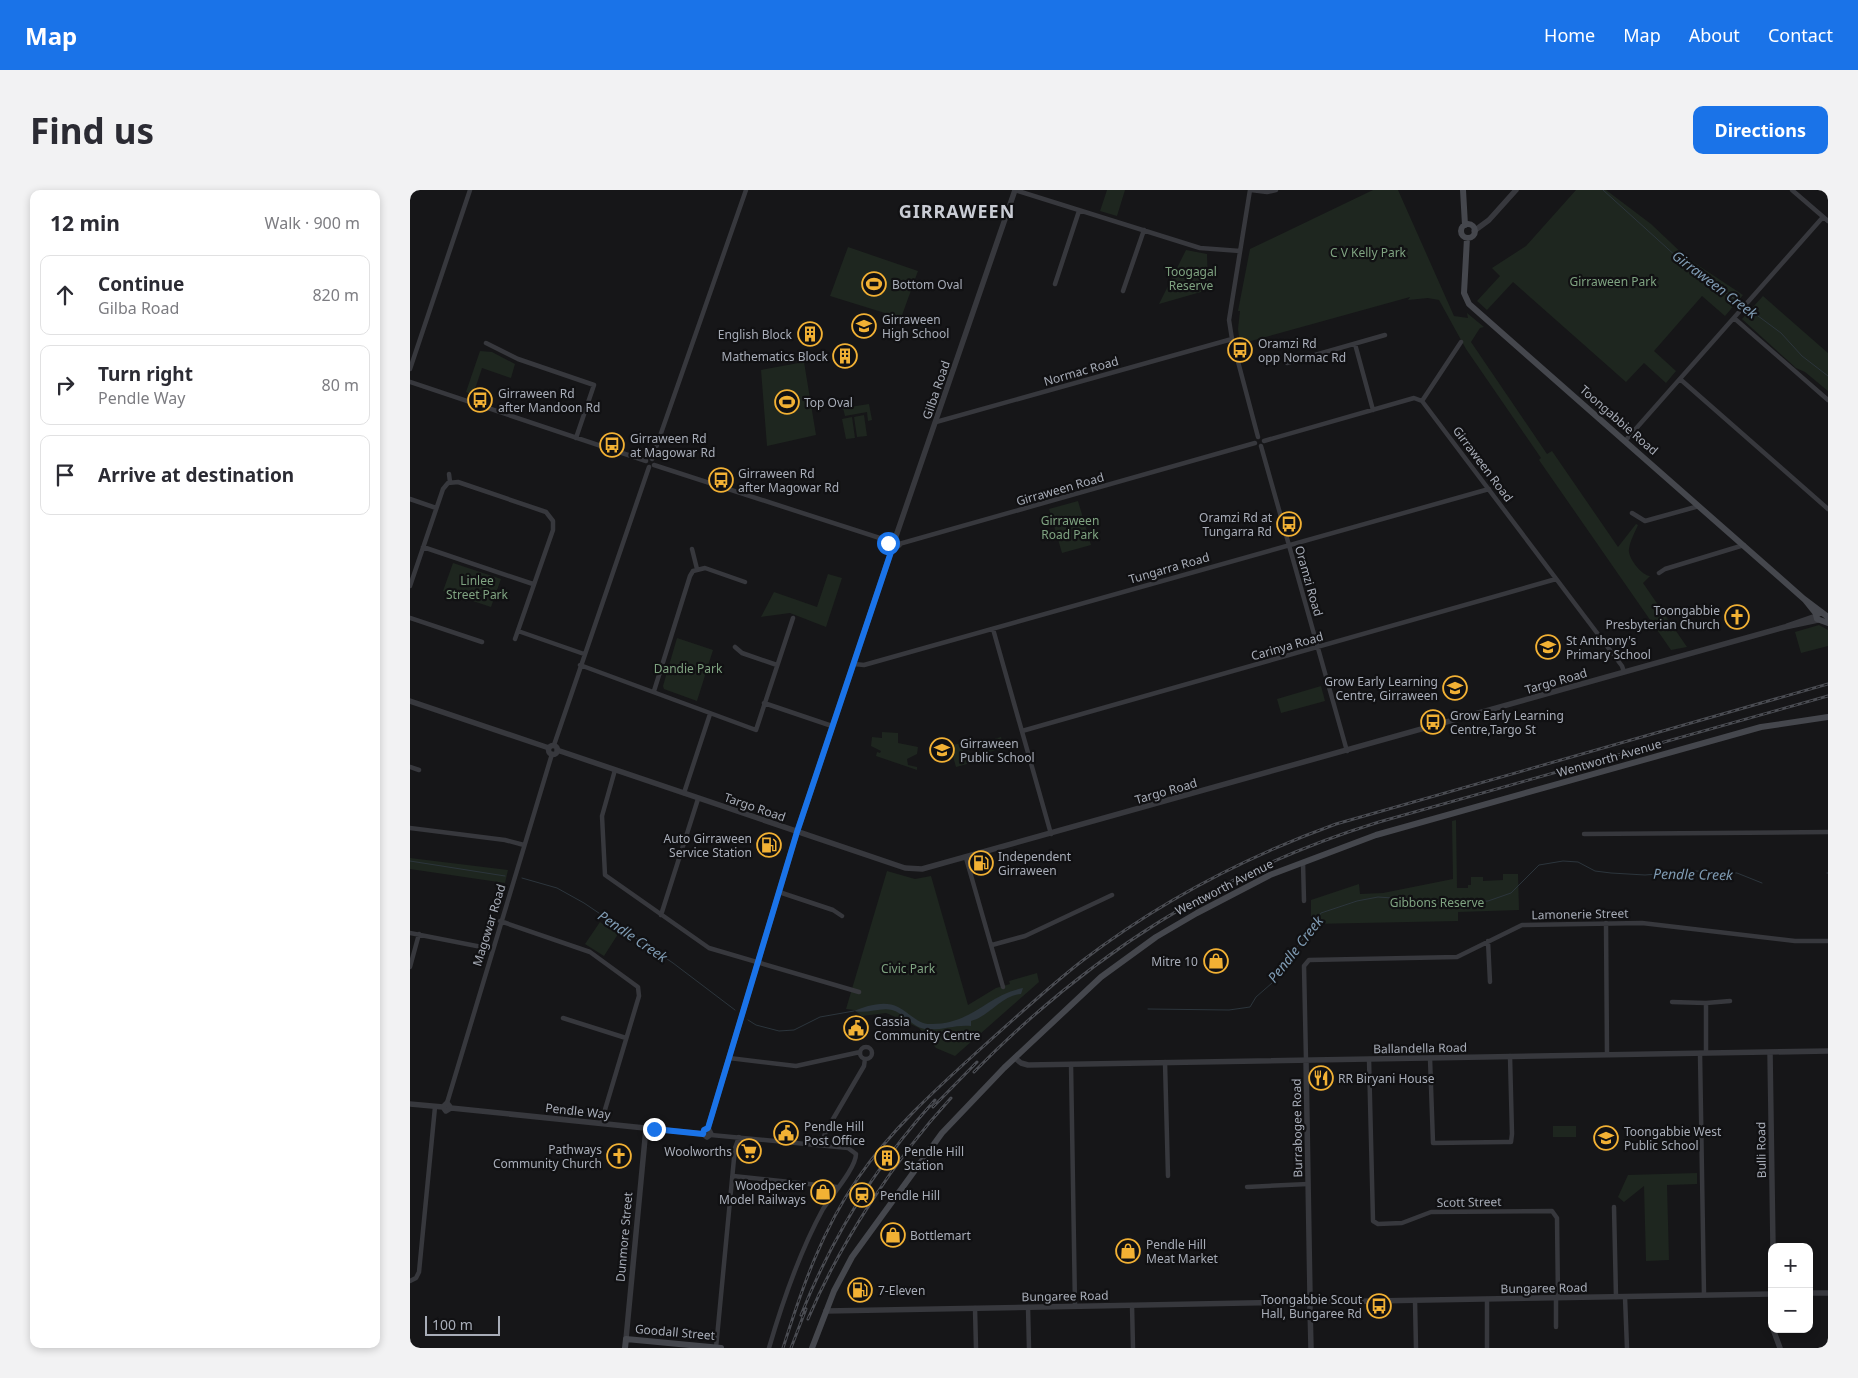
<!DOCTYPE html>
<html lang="en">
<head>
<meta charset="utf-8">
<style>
  :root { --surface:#fff; --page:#f2f2f3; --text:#2b2b33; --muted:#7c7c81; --line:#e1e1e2; --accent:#1a73e8 }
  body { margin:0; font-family:"Noto Sans",sans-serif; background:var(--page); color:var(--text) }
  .controls { position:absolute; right:15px; bottom:15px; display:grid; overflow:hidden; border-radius:10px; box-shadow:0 2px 8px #0003 }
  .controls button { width:45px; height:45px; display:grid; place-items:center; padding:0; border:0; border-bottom:1px solid var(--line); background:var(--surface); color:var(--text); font:25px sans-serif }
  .scale { position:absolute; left:15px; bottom:12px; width:75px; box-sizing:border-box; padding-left:5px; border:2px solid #a8adb8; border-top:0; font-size:14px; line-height:18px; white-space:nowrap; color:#a8adb8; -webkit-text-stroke:4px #111113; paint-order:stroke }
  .stop { position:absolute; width:15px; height:15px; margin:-11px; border:4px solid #1a73e8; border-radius:50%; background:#fff }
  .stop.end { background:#1a73e8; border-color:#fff; box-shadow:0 1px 5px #0008 }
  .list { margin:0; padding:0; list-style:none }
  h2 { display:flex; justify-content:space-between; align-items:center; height:65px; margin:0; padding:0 20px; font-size:21px }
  h2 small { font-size:16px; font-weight:400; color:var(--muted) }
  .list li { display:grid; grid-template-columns:32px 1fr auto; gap:15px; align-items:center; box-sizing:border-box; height:80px; margin:0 10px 10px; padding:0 10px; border:1px solid var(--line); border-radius:10px }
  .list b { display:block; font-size:19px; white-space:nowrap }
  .list p { margin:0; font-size:16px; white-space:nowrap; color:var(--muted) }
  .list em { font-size:16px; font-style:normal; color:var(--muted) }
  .icon { flex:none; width:28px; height:28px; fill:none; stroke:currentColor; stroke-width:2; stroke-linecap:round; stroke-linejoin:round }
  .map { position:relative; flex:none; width:1418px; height:1158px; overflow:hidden; border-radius:10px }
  header { display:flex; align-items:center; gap:30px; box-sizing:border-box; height:70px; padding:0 25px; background:var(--accent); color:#fff }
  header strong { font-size:24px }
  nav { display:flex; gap:28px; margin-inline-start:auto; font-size:18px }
  .intro { display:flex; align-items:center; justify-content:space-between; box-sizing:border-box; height:120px; padding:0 30px }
  h1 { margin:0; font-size:35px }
  .button { padding:12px 22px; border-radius:10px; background:var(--accent); color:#fff; font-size:18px; font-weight:700 }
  main { display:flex; gap:30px; padding:0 30px }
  aside { flex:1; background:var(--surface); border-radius:10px; box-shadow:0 2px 8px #0003 }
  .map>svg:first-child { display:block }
</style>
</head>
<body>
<header>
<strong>Map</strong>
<nav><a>Home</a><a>Map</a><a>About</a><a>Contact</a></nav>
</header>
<div class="intro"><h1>Find us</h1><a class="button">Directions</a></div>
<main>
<aside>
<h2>12 min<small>Walk · 900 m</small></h2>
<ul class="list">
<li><svg class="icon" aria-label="ahead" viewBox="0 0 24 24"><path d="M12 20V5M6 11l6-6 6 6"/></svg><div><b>Continue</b><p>Gilba Road</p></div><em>820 m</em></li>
<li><svg class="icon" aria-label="right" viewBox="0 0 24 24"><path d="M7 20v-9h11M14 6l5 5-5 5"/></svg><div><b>Turn right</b><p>Pendle Way</p></div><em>80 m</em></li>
<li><svg class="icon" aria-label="arrive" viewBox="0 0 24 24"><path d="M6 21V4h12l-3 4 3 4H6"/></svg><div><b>Arrive at destination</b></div></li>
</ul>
</aside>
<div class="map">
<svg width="1418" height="1158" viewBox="0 0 1418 1158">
  <rect width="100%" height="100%" fill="#161618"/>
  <path fill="#1e261f" d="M697,0H715L707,26L690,21Z
    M963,0H988L1044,126L1058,128L1057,123L1074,137L1070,138L1061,152L1137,264L1142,261L1208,357L1226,334L1228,335C1225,342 1220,351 1219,359C1217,367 1232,386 1240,386L1233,393L1277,457L1261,460L1129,270L1131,268L1056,159L1029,110L1018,108L998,110L1000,107L830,154L828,139L830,121H828L840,59Z
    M1166,0H1196L1241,34L1277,68L1333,105L1315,126L1292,106L1244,161L1266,181L1256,193L1234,173L1216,192L1103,92L1077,120L1067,111L1090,86L1082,78L1116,56Z
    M438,57L508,81L491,128L420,106Z
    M776,60L797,64L798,100L749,114Z
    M1353,106L1418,163V201L1395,182L1386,178L1332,129Z
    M70,161L82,162L105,174L101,188L72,178L63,205L56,202Z
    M394,172L406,245L357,256L351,180Z
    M459,214L462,230L458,231L457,222L435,226L433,218Z
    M454,225L457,246L447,247L444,227Z
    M442,227L445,248L436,249L432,229Z
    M668,311L681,355L652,363L639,319Z
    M43,373L91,389L81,417L33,401Z
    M418,384L432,388L416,437L380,423L351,427L364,402L407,417Z
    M1409,435L1418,440V456L1391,463L1385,442Z
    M267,448L303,460L287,511L254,499L253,496Z
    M911,496L915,511L871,523L867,509Z
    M472,542L488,543V553L508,557L507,564L497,569L498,575L507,577V580L466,566L467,562L470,563L471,561L461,556L462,547L472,548Z
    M591,547L594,558L575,563L572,553Z
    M551,553L557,574L546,577L540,556Z
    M1046,630L1047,698H1058V695H1061V687H1073V691L1093,690V684H1108L1109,720L1048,722V731L901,734V710L949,694L950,704L973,703L1043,689L1042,631Z
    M0,668L98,680L95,693L0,679Z
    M477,681L505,689L521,686L558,815L586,798L600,794L599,791L627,783L629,792L545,866L526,858L509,838L488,828L476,823L452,826L444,820L436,819Z
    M190,732L208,744L194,766L175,754Z
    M1143,936H1166V947H1143Z
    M1287,983V994L1257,995L1259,1070L1236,1071L1234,996L1214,1012L1208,1007L1218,985Z"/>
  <path fill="#2c353c" d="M613,798L611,804C592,805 580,826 561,831V836C546,834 531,841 515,839C502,837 494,823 482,820C471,817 457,824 444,821C456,816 475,810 488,817C500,823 508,835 522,834C562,834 577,805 613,798Z"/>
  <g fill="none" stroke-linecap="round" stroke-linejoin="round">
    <path stroke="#2c353c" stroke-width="1" d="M1193,0L1268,68L1333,115
      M1336,117L1371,143L1392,166L1418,186
      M0,671L95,686
      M1417,683H1418
      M112,688L147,698L174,713L263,773L325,820
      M738,819L819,820L840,817L846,807L862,793L911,723L947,711L968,707L1053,713L1078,711L1101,703L1129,675L1153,671L1168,672L1185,681L1201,683L1235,685L1285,681L1327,683L1352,693
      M338,830L346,835L369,841L384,840L410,827L444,821"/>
    <path stroke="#37383d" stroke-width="4.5" d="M605,0L790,58L830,61
      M840,0L819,130L822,149L848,247
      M841,0L857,2L866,0
      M1382,0L1418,31
      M645,94L669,21
      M713,101L734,40
      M1324,128L1418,210
      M76,153L108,169L184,195L166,248
      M945,154L963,220
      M877,173L975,145
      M0,179L60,0
      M1270,189L1418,319
      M0,192L236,271
      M1012,211L1051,152
      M526,232L822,149
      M854,251L1004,208L1012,211L1212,476L1214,482
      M1215,251L1413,27
      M851,256L937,561
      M242,269L336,0
      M244,275L479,351
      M39,284L40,292
      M0,309L26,318
      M1222,323L1235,331L1289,316
      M489,354L845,253
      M13,357L123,394
      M282,359L287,379
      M1249,383L1255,379L1334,355
      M0,396L33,299L38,293L48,292L136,322L143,331V340L105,449
      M0,428L72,452
      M583,439L641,644
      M108,441L174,464
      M325,457L332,463L367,475
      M444,474L454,475L1079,299
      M170,475L346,540L383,428
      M244,501L280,386L283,381L295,378L335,392
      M354,513L422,536
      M612,541L1146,389
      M144,555L239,277
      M0,577L9,580
      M205,580L192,626L195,685L299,758L449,802
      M274,603L300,524
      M0,638L95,650L114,655
      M1174,644L1418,642
      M556,668L593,797
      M893,672L894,711
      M369,702L423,720L432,726
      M251,725L288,609
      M90,731L180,762L228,797L229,806L191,933
      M1196,733L1197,864
      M0,743L82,759
      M1078,751L1080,792
      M582,755L615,746L702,705
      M0,777L9,744
      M1262,812L1296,813L1320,811
      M1296,813V863
      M153,828L216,848
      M450 863a6 6 0 1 1 12 0a6 6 0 1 1-12 0Z
      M1290,863L1294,1105
      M319,868L386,876L450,862
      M1020,868L1023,953L1095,952H1101L1102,944L1100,866
      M959,869L963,1031L968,1034L992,1033L1021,1022L1142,1021L1147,1028L1148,1108
      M896,870L894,776L899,770L1047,767L1112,735L1232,733L1385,751H1418
      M755,872L758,986
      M661,874L665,1116
      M37,913L142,564
      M301,945L438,958L446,964C446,978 421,1006 413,1019C389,1063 373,1110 359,1158
      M411,955L416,941L454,876L455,869
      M323,986L427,997
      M837,997L898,994
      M1204,1017L1206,1107
      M0,1091L6,1088L9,1082L25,917
      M1215,1107L1217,1158
      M1146,1108V1137
      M1077,1109V1158
      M1005,1110L1006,1158
      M722,1115L723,1158
      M618,1117L619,1158
      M565,1118L566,1158
      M306,1158L325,958L329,947"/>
    <path stroke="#37383d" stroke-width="5.5" d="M1064,41L1079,30L1106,0
      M485,349L605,0
      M482,359L478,353L481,349H485
      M482,359L489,355L485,349
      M1377,436L1406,426
      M0,511L139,558
      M138.5 560a4.5 4.5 0 1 1 9 0a4.5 4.5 0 1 1-9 0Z
      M147,560L495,678L512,679L1375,437L1408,430
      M1360,862L1363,1057
      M605,868L611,873L618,875L1418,861
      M896,870L900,1106
      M0,914L33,917
      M33,917L36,921L41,918L293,944L297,947L301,944L298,938
      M33,917L37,913L41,918
      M298,938L387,642L482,359
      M1399,1103H1418
      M906,1112L1362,1104
      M900,1117L901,1158
      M416,1121L895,1112
      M1363,1139L1370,1158
      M216,1149L236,938"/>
    <path stroke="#45474d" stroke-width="6" d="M1053,0L1055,35
      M1051 41a7 7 0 1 1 14 0a7 7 0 1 1-14 0Z
      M1057,48L1054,103L1059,114L1394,409L1418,427
      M1395,410L1407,425
      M1410,423L1406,425L1407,429L1418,433
      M215,1158L216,1149L311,1158
      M402,1158L424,1101L442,1067L532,943L594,878L691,787L746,747L787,723L860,685L966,645L1351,537L1418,527"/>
    <g stroke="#4a4c52" stroke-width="3">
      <path id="rail" d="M564,882C680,764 810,681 969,632L1418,506
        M523,917L567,872
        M391,1125C423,1045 466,975 525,910
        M398,1129C430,1053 485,969 541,908
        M373,1158C392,1098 412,1040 448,988C481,940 524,901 567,862C602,831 636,799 672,771C749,712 835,667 926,634L1418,494
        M381,1158L396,1119"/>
    </g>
    <use href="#rail" stroke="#111113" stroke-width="1" stroke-dasharray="4" stroke-linecap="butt"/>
  </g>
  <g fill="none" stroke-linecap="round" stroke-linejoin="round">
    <path stroke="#1a73e8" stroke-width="6" d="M244,939L293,944L294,940L298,938L387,642L482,359L478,353"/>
  </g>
  <defs>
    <g id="stadium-ring" transform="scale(1.25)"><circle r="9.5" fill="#111113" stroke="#f2b134" stroke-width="1.5"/><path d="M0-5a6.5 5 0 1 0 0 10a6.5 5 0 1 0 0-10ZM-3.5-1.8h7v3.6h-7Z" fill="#f2b134"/></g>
    <g id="school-ring" transform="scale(1.25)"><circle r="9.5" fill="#111113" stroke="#f2b134" stroke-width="1.5"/><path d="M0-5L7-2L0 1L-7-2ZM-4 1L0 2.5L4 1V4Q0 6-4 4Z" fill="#f2b134"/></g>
    <g id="building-ring" transform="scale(1.25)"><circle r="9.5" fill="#111113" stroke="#f2b134" stroke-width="1.5"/><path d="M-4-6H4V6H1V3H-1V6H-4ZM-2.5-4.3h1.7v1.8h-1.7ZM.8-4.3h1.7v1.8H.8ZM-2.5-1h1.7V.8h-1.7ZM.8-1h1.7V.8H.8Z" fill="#f2b134"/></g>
    <g id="bus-ring" transform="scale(1.25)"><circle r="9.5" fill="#111113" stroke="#f2b134" stroke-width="1.5"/><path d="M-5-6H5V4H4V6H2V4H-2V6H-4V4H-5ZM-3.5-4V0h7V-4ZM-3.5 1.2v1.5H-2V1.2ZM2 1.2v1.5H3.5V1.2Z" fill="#f2b134"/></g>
    <g id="church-ring" transform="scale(1.25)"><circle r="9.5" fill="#111113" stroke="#f2b134" stroke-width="1.5"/><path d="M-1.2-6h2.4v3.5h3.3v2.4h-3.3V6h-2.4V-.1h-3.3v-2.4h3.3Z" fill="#f2b134"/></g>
    <g id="fuel-ring" transform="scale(1.25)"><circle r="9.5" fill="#111113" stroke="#f2b134" stroke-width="1.5"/><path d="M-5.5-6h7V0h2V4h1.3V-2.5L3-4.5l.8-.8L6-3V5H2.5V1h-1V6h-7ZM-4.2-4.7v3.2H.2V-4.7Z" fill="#f2b134"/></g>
    <g id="shop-ring" transform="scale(1.25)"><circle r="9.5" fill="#111113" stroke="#f2b134" stroke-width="1.5"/><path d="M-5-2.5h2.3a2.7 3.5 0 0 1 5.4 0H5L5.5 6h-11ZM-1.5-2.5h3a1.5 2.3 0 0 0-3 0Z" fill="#f2b134"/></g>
    <g id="civic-ring" transform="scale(1.25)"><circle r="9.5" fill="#111113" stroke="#f2b134" stroke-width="1.5"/><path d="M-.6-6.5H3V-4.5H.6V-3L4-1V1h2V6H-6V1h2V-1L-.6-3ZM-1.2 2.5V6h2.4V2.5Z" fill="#f2b134"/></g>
    <g id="restaurant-ring" transform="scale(1.25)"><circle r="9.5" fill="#111113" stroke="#f2b134" stroke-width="1.5"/><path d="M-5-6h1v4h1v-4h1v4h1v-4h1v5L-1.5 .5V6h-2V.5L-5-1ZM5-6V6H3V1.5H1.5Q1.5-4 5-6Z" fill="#f2b134"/></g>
    <g id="supermarket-ring" transform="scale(1.25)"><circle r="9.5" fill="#111113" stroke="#f2b134" stroke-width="1.5"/><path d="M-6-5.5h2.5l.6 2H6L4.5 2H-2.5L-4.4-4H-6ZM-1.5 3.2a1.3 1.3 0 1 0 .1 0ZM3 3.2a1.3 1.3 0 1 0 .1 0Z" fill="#f2b134"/></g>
    <g id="station-ring" transform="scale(1.25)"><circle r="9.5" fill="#111113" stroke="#f2b134" stroke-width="1.5"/><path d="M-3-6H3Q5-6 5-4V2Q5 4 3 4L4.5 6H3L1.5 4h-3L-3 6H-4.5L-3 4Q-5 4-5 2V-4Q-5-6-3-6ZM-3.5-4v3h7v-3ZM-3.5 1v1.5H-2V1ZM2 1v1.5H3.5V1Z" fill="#f2b134"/></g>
  </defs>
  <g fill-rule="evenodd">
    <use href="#stadium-ring" x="464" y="94"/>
    <use href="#school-ring" x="454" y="136"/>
    <use href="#building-ring" x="400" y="144"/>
    <use href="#bus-ring" x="830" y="160"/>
    <use href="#building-ring" x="435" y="166"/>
    <use href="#bus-ring" x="70" y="210"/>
    <use href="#stadium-ring" x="377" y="212"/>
    <use href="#bus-ring" x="202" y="255"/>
    <use href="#bus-ring" x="311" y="290"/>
    <use href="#bus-ring" x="879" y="334"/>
    <use href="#church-ring" x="1327" y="427"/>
    <use href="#school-ring" x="1138" y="457"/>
    <use href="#school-ring" x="1045" y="498"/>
    <use href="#bus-ring" x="1023" y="532"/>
    <use href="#school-ring" x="532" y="560"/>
    <use href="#fuel-ring" x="359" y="655"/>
    <use href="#fuel-ring" x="571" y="673"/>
    <use href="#shop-ring" x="806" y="771"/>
    <use href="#civic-ring" x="446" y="838"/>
    <use href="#restaurant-ring" x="911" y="888"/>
    <use href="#civic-ring" x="376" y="943"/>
    <use href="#school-ring" x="1196" y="948"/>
    <use href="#supermarket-ring" x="339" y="961"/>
    <use href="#church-ring" x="209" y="966"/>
    <use href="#building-ring" x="477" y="968"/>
    <use href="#shop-ring" x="413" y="1002"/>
    <use href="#station-ring" x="452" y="1005"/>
    <use href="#shop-ring" x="483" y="1045"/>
    <use href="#shop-ring" x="718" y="1061"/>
    <use href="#fuel-ring" x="450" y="1100"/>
    <use href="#bus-ring" x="969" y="1116"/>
  </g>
  <g text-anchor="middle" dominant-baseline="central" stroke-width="4.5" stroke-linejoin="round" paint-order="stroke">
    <g font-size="12" fill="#7fa381" stroke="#111113">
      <text x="958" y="62">C V Kelly Park</text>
      <text x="781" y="81">Toogagal<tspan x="781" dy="14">Reserve</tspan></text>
      <text x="1203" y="91">Girraween Park</text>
      <text x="660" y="330">Girraween<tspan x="660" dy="14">Road Park</tspan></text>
      <text x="67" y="390">Linlee<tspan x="67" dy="14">Street Park</tspan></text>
      <text x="278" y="478">Dandie Park</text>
      <text x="1027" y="712">Gibbons Reserve</text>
      <text x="498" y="778">Civic Park</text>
    </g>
    <g font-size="12" fill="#a8adb8" stroke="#111113" text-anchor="start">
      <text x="482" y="94">Bottom Oval</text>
      <text x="472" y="129">Girraween<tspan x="472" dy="14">High School</tspan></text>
      <text x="382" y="144" text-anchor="end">English Block</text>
      <text x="848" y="153">Oramzi Rd<tspan x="848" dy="14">opp Normac Rd</tspan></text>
      <text x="418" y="166" text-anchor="end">Mathematics Block</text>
      <text x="88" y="203">Girraween Rd<tspan x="88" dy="14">after Mandoon Rd</tspan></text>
      <text x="394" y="212">Top Oval</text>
      <text x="220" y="248">Girraween Rd<tspan x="220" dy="14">at Magowar Rd</tspan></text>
      <text x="328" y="283">Girraween Rd<tspan x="328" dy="14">after Magowar Rd</tspan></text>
      <text x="862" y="327" text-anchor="end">Oramzi Rd at<tspan x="862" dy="14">Tungarra Rd</tspan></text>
      <text x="1310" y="420" text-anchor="end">Toongabbie<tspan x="1310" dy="14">Presbyterian Church</tspan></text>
      <text x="1156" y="450">St Anthony's<tspan x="1156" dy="14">Primary School</tspan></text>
      <text x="1028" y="491" text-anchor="end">Grow Early Learning<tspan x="1028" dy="14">Centre, Girraween</tspan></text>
      <text x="1040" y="525">Grow Early Learning<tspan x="1040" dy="14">Centre,Targo St</tspan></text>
      <text x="550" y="553">Girraween<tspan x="550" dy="14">Public School</tspan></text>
      <text x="342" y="648" text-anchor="end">Auto Girraween<tspan x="342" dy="14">Service Station</tspan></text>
      <text x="588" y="666">Independent<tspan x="588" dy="14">Girraween</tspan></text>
      <text x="788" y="771" text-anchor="end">Mitre 10</text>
      <text x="464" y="831">Cassia<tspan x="464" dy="14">Community Centre</tspan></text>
      <text x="928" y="888">RR Biryani House</text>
      <text x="394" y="936">Pendle Hill<tspan x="394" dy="14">Post Office</tspan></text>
      <text x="1214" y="941">Toongabbie West<tspan x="1214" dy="14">Public School</tspan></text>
      <text x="192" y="959" text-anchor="end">Pathways<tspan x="192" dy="14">Community Church</tspan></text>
      <text x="322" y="961" text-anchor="end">Woolworths</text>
      <text x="494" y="961">Pendle Hill<tspan x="494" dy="14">Station</tspan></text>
      <text x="396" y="995" text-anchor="end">Woodpecker<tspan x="396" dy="14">Model Railways</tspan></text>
      <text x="470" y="1005">Pendle Hill</text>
      <text x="500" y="1045">Bottlemart</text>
      <text x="736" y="1054">Pendle Hill<tspan x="736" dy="14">Meat Market</tspan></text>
      <text x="468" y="1100">7-Eleven</text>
      <text x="952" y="1109" text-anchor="end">Toongabbie Scout<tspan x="952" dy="14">Hall, Bungaree Rd</tspan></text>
    </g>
    <g font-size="12" fill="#a8adb8" stroke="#111113">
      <text transform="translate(671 181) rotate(-16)">Normac Road</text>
      <text transform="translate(526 200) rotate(-71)">Gilba Road</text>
      <text transform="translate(1209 230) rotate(41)">Toongabbie Road</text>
      <text transform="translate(1073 274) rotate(53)">Girraween Road</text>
      <text transform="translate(650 299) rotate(-16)">Girraween Road</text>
      <text transform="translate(759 378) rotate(-16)">Tungarra Road</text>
      <text transform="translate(899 391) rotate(74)">Oramzi Road</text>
      <text transform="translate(877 456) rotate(-16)">Carinya Road</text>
      <text transform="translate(1146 491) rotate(-16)">Targo Road</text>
      <text transform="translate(1199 568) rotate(-16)">Wentworth Avenue</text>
      <text transform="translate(756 601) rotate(-16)">Targo Road</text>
      <text transform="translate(345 617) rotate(19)">Targo Road</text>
      <text transform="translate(814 697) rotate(-27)">Wentworth Avenue</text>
      <text transform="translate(1170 724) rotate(-1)">Lamonerie Street</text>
      <text transform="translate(79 735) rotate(-73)">Magowar Road</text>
      <text transform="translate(1010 858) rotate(-1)">Ballandella Road</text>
      <text transform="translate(168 921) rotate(6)">Pendle Way</text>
      <text transform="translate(887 938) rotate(-91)">Burrabogee Road</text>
      <text transform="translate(1351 960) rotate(-91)">Bulli Road</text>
      <text transform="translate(1059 1012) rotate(-1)">Scott Street</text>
      <text transform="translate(214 1047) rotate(-85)">Dunmore Street</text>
      <text transform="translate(1134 1098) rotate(-1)">Bungaree Road</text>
      <text transform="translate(655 1106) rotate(-1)">Bungaree Road</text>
      <text transform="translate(265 1142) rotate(5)">Goodall Street</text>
    </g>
    <g font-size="14" font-style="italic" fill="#7f9bb3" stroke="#111113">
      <text transform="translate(1305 94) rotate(37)">Girraween Creek</text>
      <text transform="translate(1283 684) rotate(1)">Pendle Creek</text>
      <text transform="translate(223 746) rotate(34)">Pendle Creek</text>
      <text transform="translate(885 759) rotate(-52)">Pendle Creek</text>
    </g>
    <g font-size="18" font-weight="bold" letter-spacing="1" fill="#c9ccd4" stroke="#111113">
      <text x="547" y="21">GIRRAWEEN</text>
    </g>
  </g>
</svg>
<div class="controls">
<button>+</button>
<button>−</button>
</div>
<div class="scale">100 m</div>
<div class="stop" style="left:478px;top:353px"></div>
<div class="stop end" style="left:244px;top:939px"></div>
</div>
</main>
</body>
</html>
